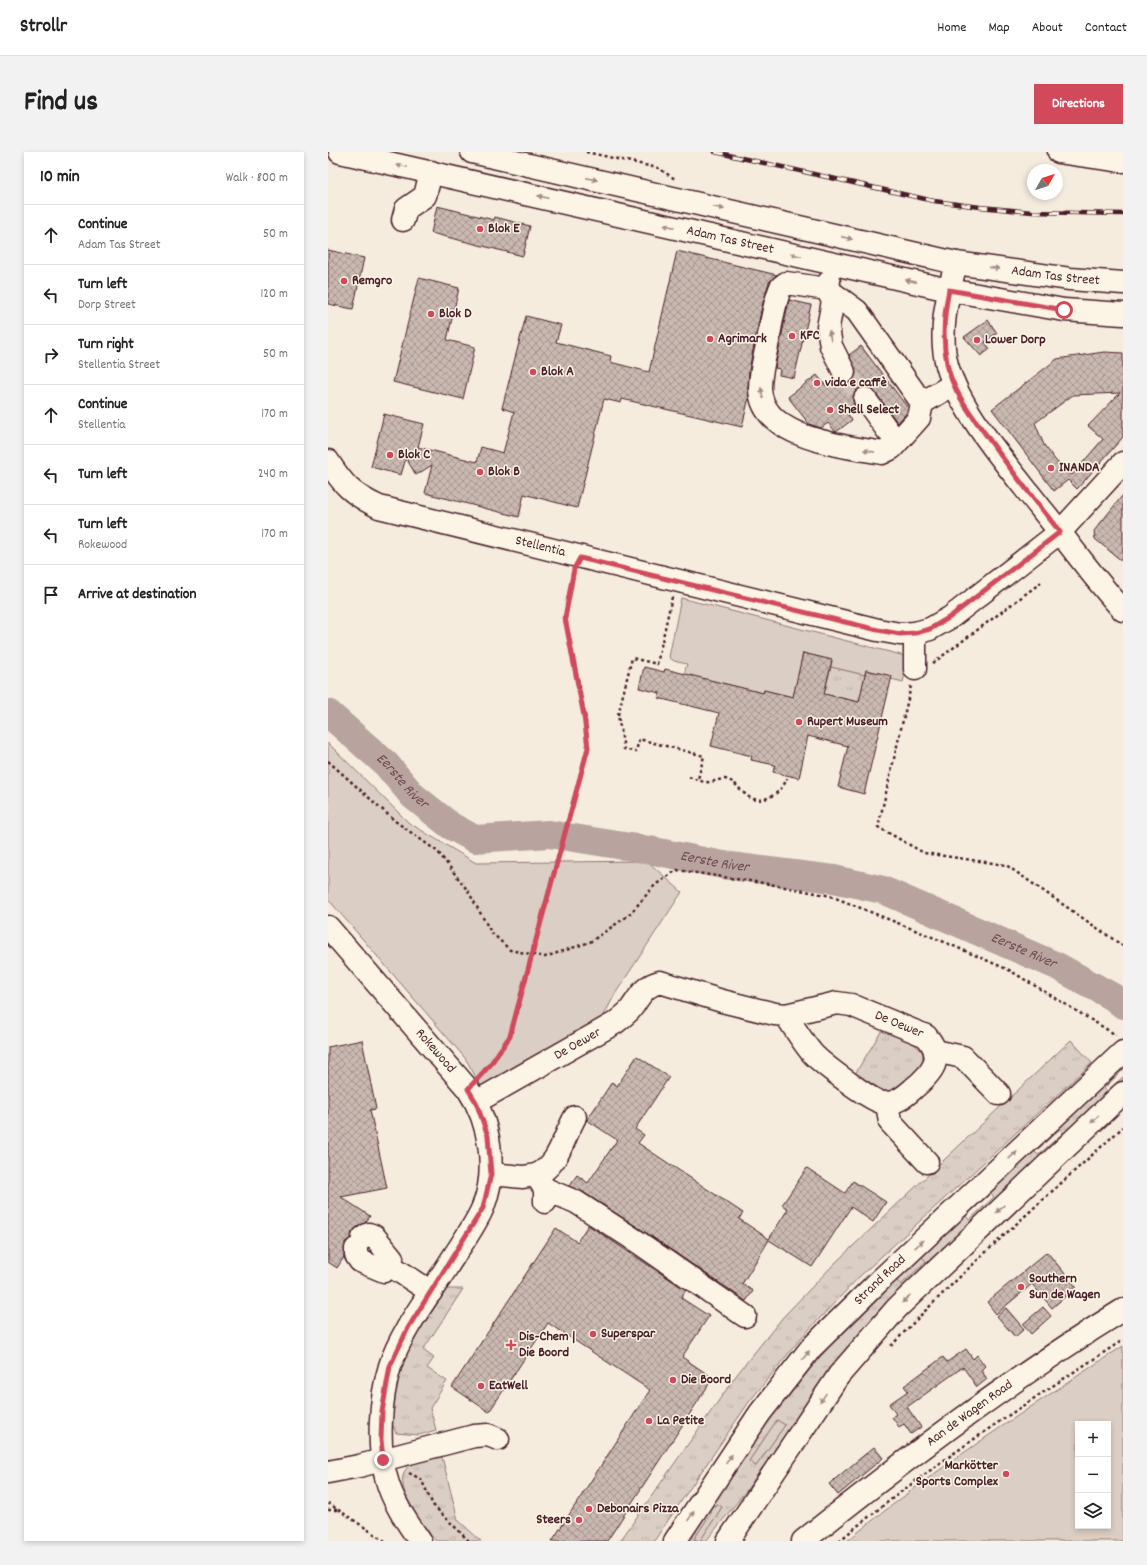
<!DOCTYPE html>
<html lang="en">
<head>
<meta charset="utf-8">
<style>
  :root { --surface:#fff; --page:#f2f2f2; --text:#222; --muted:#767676; --line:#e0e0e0; --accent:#d1495b }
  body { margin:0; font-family:Dekko,sans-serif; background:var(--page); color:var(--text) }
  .controls { position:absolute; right:12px; bottom:12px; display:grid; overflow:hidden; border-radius:0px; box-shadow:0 2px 6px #0003 }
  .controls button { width:36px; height:36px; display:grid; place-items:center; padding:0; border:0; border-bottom:1px solid var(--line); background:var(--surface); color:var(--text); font:20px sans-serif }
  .compass { position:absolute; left:699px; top:12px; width:36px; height:36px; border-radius:50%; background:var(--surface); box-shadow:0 2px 6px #0003; rotate:51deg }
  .stop { position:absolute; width:12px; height:12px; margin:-9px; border:3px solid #d1495b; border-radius:50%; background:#fff }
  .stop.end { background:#d1495b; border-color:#fff; box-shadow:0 1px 4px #0008 }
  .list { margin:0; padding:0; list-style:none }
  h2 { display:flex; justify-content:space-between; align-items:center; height:52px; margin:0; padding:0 16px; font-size:17px }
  h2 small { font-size:13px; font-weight:400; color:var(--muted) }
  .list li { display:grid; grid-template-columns:26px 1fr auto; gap:12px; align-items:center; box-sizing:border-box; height:60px; padding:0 16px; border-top:1px solid var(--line) }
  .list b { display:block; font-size:15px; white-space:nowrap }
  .list p { margin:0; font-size:13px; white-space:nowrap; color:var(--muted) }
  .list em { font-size:13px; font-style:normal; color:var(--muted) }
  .icon { flex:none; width:22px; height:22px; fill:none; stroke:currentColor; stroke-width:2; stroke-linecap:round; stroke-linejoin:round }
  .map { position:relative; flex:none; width:795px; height:1389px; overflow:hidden; border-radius:0px }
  header { display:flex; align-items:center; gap:24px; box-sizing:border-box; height:56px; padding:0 20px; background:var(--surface); border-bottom:1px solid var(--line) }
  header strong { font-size:19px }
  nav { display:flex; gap:22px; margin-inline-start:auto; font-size:14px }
  .intro { display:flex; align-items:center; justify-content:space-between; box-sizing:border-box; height:96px; padding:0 24px }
  h1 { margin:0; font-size:28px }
  .button { padding:10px 18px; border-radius:0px; background:var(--accent); color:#fff; font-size:14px; font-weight:700 }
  main { display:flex; gap:24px; padding:0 24px }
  aside { flex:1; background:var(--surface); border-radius:0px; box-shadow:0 2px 6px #0003 }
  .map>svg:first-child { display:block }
</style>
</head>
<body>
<header>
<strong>Strollr</strong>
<nav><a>Home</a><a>Map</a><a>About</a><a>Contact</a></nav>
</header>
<div class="intro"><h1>Find us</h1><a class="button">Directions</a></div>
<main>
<aside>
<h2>10 min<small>Walk · 800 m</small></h2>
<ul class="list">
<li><svg class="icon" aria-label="ahead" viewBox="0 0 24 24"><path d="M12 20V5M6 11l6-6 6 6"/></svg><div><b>Continue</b><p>Adam Tas Street</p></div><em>50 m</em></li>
<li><svg class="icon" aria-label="left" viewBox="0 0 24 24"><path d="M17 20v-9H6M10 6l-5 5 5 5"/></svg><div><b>Turn left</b><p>Dorp Street</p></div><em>120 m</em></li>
<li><svg class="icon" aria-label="right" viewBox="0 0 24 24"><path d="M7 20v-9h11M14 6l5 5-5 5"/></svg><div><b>Turn right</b><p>Stellentia Street</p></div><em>50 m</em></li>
<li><svg class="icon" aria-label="ahead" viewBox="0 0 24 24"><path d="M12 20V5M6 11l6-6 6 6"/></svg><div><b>Continue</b><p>Stellentia</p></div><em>170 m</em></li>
<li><svg class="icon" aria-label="left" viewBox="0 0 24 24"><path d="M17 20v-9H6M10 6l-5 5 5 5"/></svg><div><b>Turn left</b></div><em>240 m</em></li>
<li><svg class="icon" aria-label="left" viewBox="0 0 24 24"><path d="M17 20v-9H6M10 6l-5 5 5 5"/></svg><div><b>Turn left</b><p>Rokewood</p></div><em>170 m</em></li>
<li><svg class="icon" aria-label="arrive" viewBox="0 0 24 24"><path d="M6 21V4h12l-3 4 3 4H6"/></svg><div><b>Arrive at destination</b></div></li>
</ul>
</aside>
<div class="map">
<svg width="795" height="1389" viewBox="0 0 795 1389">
  <defs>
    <pattern id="grass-tufts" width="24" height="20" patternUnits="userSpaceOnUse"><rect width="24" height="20" fill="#dbcec4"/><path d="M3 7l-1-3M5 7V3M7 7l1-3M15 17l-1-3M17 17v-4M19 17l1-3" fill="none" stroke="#bdb0a9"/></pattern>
    <pattern id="building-cross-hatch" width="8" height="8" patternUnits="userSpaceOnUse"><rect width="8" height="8" fill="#cab9b1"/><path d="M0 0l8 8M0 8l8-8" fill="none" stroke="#a69690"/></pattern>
  </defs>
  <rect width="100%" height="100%" fill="#f5ecde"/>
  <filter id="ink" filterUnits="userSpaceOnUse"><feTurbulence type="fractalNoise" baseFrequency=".025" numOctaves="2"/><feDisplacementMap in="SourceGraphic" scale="8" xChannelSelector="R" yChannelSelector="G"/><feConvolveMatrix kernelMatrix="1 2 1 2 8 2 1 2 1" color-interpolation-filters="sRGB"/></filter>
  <g filter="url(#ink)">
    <path fill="url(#grass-tufts)" stroke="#927678" fill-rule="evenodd" d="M503,515L537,523L531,550L496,542Z
      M556,875L578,884L580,889L586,892L595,900L594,916L566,945L525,925Z
      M743,888L764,911L531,1125L473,1186L421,1250L326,1389H292L410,1221L455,1165L507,1111Z
      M795,914V918L776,936L779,939L795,925V928L563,1147L495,1229L418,1339L378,1389H372L394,1355L389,1352L366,1387L369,1389H360L430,1283L491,1206L523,1170ZM732,977L735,981L710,1003L707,1000ZM663,1041L666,1045L641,1068L638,1064ZM449,1268L457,1273L428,1314L421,1309Z
      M117,1137H135L95,1198L106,1206L99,1216L119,1229L102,1256L108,1278L91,1283L68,1281L64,1272L65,1254L72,1217L88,1181Z
      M114,1305L130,1368L153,1389H108C96,1376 60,1330 81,1314C90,1308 104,1307 114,1305Z"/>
    <path fill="#dbcec4" stroke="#927678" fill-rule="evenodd" d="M353,446L581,505L575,530L563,527V524L538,518L537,523L503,515L504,508L475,501L465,545L436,538L435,541L356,522L359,512L346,509L341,505Z
      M0,591L81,671L148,711L319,709L354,740L287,842L274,867L156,939L137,906L0,747Z
      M594,1105L598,1109L573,1133L569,1129Z
      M795,1194V1389H519C606,1317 701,1256 795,1194ZM750,1272H780V1374H750Z
      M449,1268L457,1273L428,1314L421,1309Z
      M389,1352L394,1355L372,1389L366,1387Z"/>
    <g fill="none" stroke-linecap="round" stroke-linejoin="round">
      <path stroke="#b8a39e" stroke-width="28" id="s1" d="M0,561L58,612L85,644L123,674L147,687L221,682L321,698L395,713L506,727L555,738L729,814L785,845L795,853"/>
    </g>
    <path fill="url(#building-cross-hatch)" stroke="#4a1f2b" fill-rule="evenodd" d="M109,54L166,68L167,65L202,74L195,104L103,81Z
      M0,98L36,106L25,157L0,152Z
      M349,99L449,123L441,130L434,154L421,218L420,236L421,245L414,275L294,247L293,251L276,247L249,356L196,342L191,365L97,341L104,313L88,323L78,306L73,323L43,315L56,262L96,272L90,295L149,310L153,295L175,301L186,260L174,256L198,164L233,173L228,190L283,204L282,210L321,220Z
      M91,126L131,136L119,188L147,195L135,247L65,230Z
      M461,148L483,153L466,226L451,223L452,217L447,216Z
      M660,168L669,181L657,190L662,197L653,204L636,185Z
      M533,194L580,256L579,260L570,271L547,240L542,235H535L530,237L526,242L525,249L527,255L519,261L524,268L508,280L500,271L493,276L481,272L460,245L489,223L498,234L506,227L515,232L522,231L527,227L528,220L521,203Z
      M776,200L795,201V285L749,337L740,328L726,339L664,257L729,207ZM792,241L760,274L775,287L744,323L728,309L716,293L707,271L745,243Z
      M795,343V410L767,387L766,379Z
      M475,501L504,508L496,542L531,550L538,518L564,524L536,642L510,635L520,594L480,584L471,626L445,620L447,613L423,608L424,604L383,594L391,561L330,546L332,541L311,536L316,515L336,520L337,517L435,541L436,538L465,545Z
      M34,888L48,957L42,958L59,1036L13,1045L42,1064L38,1070L28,1076L24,1080L23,1086L17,1090L16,1105L9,1116L0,1110V895Z
      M309,904L341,925L307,977L316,983L310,991L415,1061L411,1067L441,1087L460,1057L454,1053L479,1016L517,1041L525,1029L558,1050L545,1070L523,1055L484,1115L441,1088L414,1132L425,1139L418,1149L317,1080L255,1040L241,1034L249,1023L260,1031L289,988L259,968L284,930L289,934Z
      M260,1073L358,1138L353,1146L381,1164L354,1205L385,1226L279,1389H224L322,1238L220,1171L161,1260L124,1235L228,1076L249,1090Z
      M719,1100L748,1135L724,1156L704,1132L668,1162L659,1150Z
      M715,1155L723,1164L703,1182L695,1172Z
      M678,1156L696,1177L687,1185L669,1164Z
      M638,1197L645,1207L649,1203L657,1214L653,1218L659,1227L649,1235L635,1215L579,1255L593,1275L583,1282L576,1272L571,1275L564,1265L568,1262L561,1252L580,1239L576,1234L615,1205L619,1210Z
      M546,1295L555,1306L510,1343L501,1332Z"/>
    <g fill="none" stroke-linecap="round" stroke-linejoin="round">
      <path stroke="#d3c3ba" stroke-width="22" stroke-dasharray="22 11" stroke-linecap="butt" d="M516,220L537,247"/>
      <g stroke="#4a1f2b" stroke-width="25">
        <g id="minor">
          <path d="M731,0L795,9"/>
          <path d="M75,68L78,57L97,44L103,20"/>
          <path d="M628,111C620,143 610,179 619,213C632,260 684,319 715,359C742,392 766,427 795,458"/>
          <path d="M501,130L499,137L505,149L500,175L503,194L516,220"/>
          <path d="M537,247L560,279L564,283L573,286"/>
          <path d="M594,251L591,266L564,296L554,301C517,294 433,287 432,236C432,222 436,207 439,194C443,175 445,153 453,135L458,131L499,137L529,159L594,251L626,232"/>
          <path id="s2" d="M0,309C16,334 24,342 51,355L550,478L572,482L587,481L602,477L623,465L732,380L795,311"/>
          <path d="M587,481V517"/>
          <path id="s3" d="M0,775L140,937C162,970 170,1018 155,1055C148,1073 129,1098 119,1115C100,1145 72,1181 62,1214C52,1247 49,1293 58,1325C64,1349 78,1369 92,1389"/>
          <path d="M607,899L635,905L671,942"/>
          <path id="s4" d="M148,950L287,871C292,867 298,862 302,858C312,845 315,834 332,830L394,849L447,862L458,863L509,851L523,853L598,884C618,906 604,921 585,937C577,944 568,952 556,951C544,950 493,911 484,901C474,889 466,876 458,863"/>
          <path d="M559,951L562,970L599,1010"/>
          <path d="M163,1022L195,1025L208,1023L217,1037V1050"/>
          <path d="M208,1023C231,1013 235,986 247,965"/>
          <path d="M217,1037L248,1050L310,1090L417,1164"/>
          <path d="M28,1097V1103L32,1109L56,1119L64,1106L46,1084L41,1082L35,1086"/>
          <path d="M60,1112L103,1140"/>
          <path d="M0,1320L31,1314L146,1284L160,1283L170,1287"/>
          <path id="s5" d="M475,1389C578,1307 683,1227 795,1158"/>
        </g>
      </g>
      <g stroke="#4a1f2b" stroke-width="25">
        <g id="major">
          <path id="s6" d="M12,0L621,138L736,158L795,162"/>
          <path id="s7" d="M144,0L628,111L742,127L795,131"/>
          <path id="s8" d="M347,1389L432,1261L483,1196L549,1131L795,900"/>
          <path d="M400,1389L511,1223L569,1156L795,941"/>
        </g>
      </g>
      <path stroke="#4a1f2b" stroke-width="2.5" stroke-dasharray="3 3" stroke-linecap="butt" d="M258,0L330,16L347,27
        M344,445L329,512L304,506L290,563L296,597L308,600L311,587L376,604L370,627
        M605,511L715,429
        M583,534L550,675L596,701L678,713L795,794
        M0,609L67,669L110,700L140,739L163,780L182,798L217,805L262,790L301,763L327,733L349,718L441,732L503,744L614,789L681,818L788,883
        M361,625C367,627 376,631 382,630C388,629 392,627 397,627C407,629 410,636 417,642C431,656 454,642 459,626
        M152,923L162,913L182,884L260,595L257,564L237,466L245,422
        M563,1194C636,1117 716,1047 795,975
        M81,1321L93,1327L105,1353L141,1389
        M0,1351L57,1389
        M0,1358H9
        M511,1389C600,1315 698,1251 795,1188"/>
      <use href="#minor" stroke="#fcf5e5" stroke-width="22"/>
      <use href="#major" stroke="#fcf5e5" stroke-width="22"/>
      <g stroke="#4a1f2b" stroke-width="4.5">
        <path id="rail" d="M387,0L606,49L652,55L704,60L795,62"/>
      </g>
      <use href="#rail" stroke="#fcf5e5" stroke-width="3" stroke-dasharray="9" stroke-linecap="butt"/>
    </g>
    <defs><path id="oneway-solid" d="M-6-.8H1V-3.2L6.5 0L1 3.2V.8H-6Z"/></defs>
    <g fill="#a38a88">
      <use href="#oneway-solid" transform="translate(74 14) rotate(-168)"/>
      <use href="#oneway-solid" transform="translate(264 27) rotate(13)"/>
      <use href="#oneway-solid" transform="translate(215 45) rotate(-167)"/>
      <use href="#oneway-solid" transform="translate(391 56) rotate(13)"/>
      <use href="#oneway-solid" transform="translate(341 74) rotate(-167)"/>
      <use href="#oneway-solid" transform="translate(519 86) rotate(13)"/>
      <use href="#oneway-solid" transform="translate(468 103) rotate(-167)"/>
      <use href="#oneway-solid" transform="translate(666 116) rotate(8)"/>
      <use href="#oneway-solid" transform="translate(583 129) rotate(-167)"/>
      <use href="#oneway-solid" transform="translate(502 184) rotate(-100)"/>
      <use href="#oneway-solid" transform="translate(434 241) rotate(-101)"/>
      <use href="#oneway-solid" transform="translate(541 299) rotate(-169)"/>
      <use href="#oneway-solid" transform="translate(767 967) rotate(137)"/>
      <use href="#oneway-solid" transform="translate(685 1003) rotate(-43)"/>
      <use href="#oneway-solid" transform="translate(672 1057) rotate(137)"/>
      <use href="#oneway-solid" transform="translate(591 1092) rotate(-43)"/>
      <use href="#oneway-solid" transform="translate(578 1147) rotate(136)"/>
      <use href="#oneway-solid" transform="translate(478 1203) rotate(-52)"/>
      <use href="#oneway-solid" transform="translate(495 1246) rotate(124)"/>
      <use href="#oneway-solid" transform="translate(401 1307) rotate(-56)"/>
      <use href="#oneway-solid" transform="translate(363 1364) rotate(-56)"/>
    </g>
  </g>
  <g fill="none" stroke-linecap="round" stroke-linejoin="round" filter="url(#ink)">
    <path stroke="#d1495b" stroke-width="5" d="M55,1308L53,1287L54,1260L62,1214L80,1176L155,1056L163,1022L160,984L148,950L140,937L162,913L182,884L260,596L256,564L237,466L246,417L252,406L550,478L572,482L587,481L602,477L622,465L732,380C706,347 680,315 656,280C641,260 623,236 619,211C614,186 616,161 621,138L736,158"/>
  </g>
  <g fill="#d1495b" stroke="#fcf5e5" stroke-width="1.5">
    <circle cx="152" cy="77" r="4"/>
    <circle cx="16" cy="129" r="4"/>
    <circle cx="103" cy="162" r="4"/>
    <circle cx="464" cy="184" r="4"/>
    <circle cx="382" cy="187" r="4"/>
    <circle cx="649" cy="188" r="4"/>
    <circle cx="205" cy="220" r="4"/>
    <circle cx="489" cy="231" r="4"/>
    <circle cx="502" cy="258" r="4"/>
    <circle cx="62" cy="303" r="4"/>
    <circle cx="723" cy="316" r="4"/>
    <circle cx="152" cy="320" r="4"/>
    <circle cx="471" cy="570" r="4"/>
    <circle cx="693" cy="1135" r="4"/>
    <circle cx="265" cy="1182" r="4"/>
    <path d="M181 1187h4v4h4v4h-4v4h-4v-4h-4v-4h4z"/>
    <circle cx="345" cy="1228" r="4"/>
    <circle cx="153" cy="1234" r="4"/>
    <circle cx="321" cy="1269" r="4"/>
    <circle cx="678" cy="1322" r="4"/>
    <circle cx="261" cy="1357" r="4"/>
    <circle cx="251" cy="1368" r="4"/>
  </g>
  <g text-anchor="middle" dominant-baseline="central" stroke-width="3" stroke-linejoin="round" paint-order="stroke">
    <g font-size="14" font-weight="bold" fill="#4a1f2b" stroke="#fcf5e5" text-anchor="start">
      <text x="160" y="77">Blok E</text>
      <text x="24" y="129">Remgro</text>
      <text x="111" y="162">Blok D</text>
      <text x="472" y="184">KFC</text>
      <text x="390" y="187">Agrimark</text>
      <text x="657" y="188">Lower Dorp</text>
      <text x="213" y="220">Blok A</text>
      <text x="497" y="231">vida e caffè</text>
      <text x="510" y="258">Shell Select</text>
      <text x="70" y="303">Blok C</text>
      <text x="731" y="316">INANDA</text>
      <text x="160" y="320">Blok B</text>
      <text x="479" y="570">Rupert Museum</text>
      <text x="701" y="1127">Southern<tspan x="701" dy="16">Sun de Wagen</tspan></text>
      <text x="273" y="1182">Superspar</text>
      <text x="191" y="1185">Dis-Chem |<tspan x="191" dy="16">Die Boord</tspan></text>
      <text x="353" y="1228">Die Boord</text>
      <text x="161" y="1234">EatWell</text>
      <text x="329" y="1269">La Petite</text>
      <text x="670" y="1314" text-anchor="end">Markötter<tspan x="670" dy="16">Sports Complex</tspan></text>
      <text x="269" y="1357">Debonairs Pizza</text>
      <text x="243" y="1368" text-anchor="end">Steers</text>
    </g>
    <g font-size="14" fill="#4a1f2b" stroke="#fcf5e5">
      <text stroke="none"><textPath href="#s6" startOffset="400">Adam Tas Street</textPath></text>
      <text stroke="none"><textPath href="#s7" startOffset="597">Adam Tas Street</textPath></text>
      <text stroke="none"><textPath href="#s2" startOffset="236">Stellentia</textPath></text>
      <text stroke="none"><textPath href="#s4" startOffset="471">De Oewer</textPath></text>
      <text stroke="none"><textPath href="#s4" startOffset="117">De Oewer</textPath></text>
      <text stroke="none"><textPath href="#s3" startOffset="164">Rokewood</textPath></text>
      <text stroke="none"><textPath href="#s8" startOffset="333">Strand Road</textPath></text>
      <text stroke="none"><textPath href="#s5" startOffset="210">Aan de Wagen Road</textPath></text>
    </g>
    <g font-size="15" font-style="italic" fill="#704d53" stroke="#fcf5e5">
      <text stroke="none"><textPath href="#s1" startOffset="101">Eerste River</textPath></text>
      <text stroke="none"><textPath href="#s1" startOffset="437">Eerste River</textPath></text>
      <text stroke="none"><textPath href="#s1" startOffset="761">Eerste River</textPath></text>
    </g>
  </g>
</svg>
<div class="controls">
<button>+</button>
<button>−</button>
<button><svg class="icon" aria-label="layers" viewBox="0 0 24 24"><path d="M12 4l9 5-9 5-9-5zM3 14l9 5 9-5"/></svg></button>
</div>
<svg class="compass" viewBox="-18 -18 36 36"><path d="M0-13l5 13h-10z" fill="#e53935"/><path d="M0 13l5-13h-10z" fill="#767676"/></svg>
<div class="stop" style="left:736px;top:158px"></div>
<div class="stop end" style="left:55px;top:1308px"></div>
</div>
</main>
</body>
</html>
